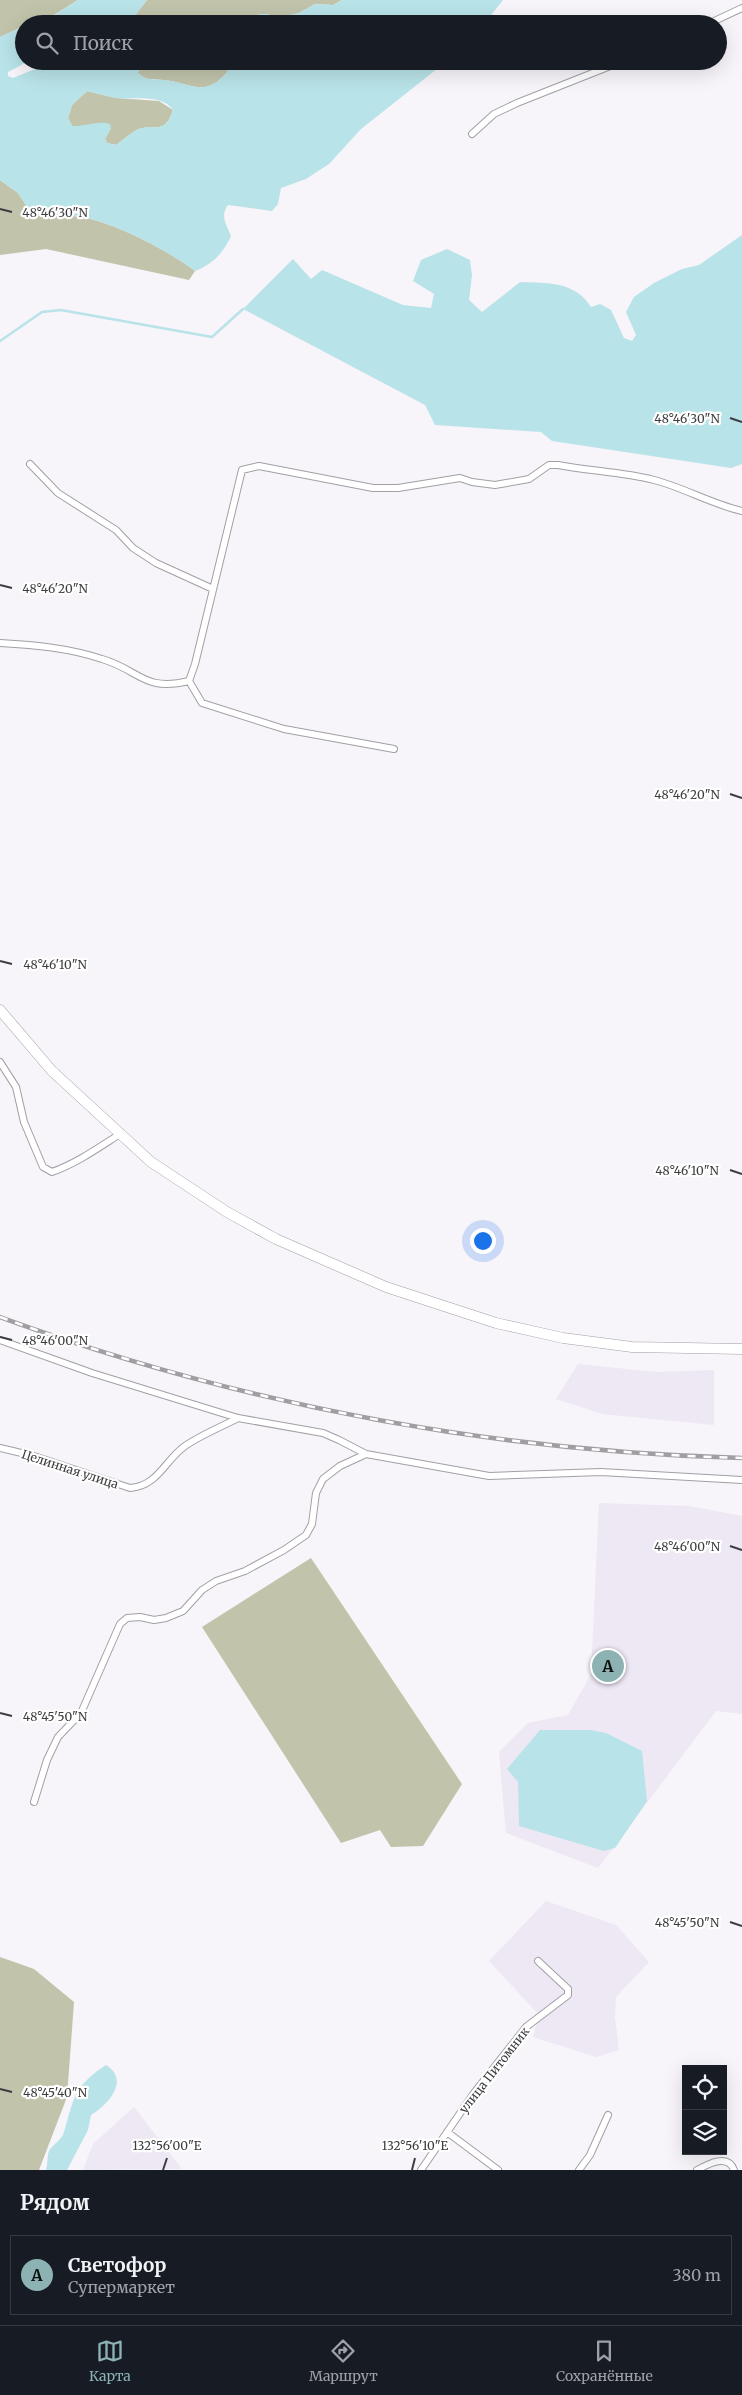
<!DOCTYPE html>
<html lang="ru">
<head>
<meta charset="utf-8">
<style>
  :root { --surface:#171b24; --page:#242831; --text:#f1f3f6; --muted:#9ea1a6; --line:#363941; --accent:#8db2b3 }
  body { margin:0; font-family:Merriweather,serif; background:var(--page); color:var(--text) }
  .controls { position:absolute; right:15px; bottom:15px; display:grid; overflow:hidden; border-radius:0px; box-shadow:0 5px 20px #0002 }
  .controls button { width:45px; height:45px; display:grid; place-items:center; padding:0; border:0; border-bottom:1px solid var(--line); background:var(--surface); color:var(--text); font:25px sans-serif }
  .you { position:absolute; left:482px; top:1240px; width:18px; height:18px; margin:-12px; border:4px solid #fff; border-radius:50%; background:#1a73e8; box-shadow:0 0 0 8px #1a73e833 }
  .badge { display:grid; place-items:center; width:32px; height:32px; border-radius:50%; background:var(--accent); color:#111; font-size:16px; font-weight:700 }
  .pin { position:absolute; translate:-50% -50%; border:2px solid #fff; box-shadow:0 1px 5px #0006 }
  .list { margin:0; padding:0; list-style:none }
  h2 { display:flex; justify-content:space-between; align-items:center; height:65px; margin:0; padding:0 20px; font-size:21px }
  h2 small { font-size:16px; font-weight:400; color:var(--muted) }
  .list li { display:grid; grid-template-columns:32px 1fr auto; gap:15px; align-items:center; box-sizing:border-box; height:80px; margin:0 10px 10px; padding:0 10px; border:1px solid var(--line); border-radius:0px }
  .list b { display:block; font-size:19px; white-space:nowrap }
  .list p { margin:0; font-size:16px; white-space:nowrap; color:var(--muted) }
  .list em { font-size:16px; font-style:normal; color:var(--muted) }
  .icon { flex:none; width:28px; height:28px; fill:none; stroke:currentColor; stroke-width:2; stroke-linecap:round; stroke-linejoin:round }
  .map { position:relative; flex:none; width:742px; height:2170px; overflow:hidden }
  .search { position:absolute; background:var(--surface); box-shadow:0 5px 20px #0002; left:15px; right:15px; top:15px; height:55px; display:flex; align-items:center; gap:12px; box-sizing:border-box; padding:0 18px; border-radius:28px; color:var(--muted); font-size:19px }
  .sheet { height:155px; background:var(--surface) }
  nav { display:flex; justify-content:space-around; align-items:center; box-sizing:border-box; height:70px; border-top:1px solid var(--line); background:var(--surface); font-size:14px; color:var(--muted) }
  nav a { display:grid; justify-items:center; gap:2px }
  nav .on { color:var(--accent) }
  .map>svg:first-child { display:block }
</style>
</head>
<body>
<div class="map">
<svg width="742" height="2170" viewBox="0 0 742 2170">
  <rect width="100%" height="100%" fill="#f7f4fa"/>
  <path fill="#ede8f4" d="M578,1364L656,1372L714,1370V1425L602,1414L556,1399Z
    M599,1503L689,1506L742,1516V1714L716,1711L598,1868L506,1833L499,1752L528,1723L568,1715L591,1674Z
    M546,1901L616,1925L649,1962L616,1997L615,2017L619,2050L596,2057L533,2037L539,2015L489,1961Z
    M134,2107L182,2169L83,2170L93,2144Z"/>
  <path fill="#c1c4ab" d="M0,0H78C61,10 44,24 24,24V26L0,37Z
    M147,0H342L333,5L315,4L299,13L281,17L265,14L248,16L232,24H128Z
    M188,61H226L228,71C205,99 192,83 164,80C155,79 145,81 138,73L139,70L152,66L187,64Z
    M87,91L116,98L159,101L173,110C165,135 155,124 139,129C133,131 122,141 116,145L107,143L105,139L111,128L72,126L68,118L72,105Z
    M0,180L18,193L28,208C46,215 62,214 81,217C116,223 167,250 195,271L189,280L46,249L0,255Z
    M311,1558L462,1784L423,1846L391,1847L380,1830L341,1843L202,1627Z
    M0,1957L34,1969L74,2002L67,2097L39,2170H0Z"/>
  <path fill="#b8e3e8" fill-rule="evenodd" d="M78,0H147L128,24H31L53,16Z
    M342,0H503L484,24H232L248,16L265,14L281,17L299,13L315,4L333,5Z
    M24,26V61H37L23,64L8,72V76L13,78L45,65L49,61H188L187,64L152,66L139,70L138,73C145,81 155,79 164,80C192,83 205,99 228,71L226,61H447L361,129L329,164L306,179L281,188L278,204L272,211L228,205C220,216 226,224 231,236C223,253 213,264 195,271C167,250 116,223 81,217C62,214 46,215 28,208L18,193L0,180V37ZM87,91C96,93 106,96 115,98C131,100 162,93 173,110C165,136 154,123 139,129C133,131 122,141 116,145L107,143L105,139L111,128L110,124C99,120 83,127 72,126L68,118L72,105Z
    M742,235V464L731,468L552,441L541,432L435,425L425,405L243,309L293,259L311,279L322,270L403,305L431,308L434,294L413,281L421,260L447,249L470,260L472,275L469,300L482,312L520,282C547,283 575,281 591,307L600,304L611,310L624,338L632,341L636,335L626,312L634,297L654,283L682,269L699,265Z
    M540,1730H591L606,1733L642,1751L647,1801L615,1848L604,1851L519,1826L518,1782L507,1769Z
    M106,2065C130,2080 109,2104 91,2115L88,2130L67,2170H46C48,2164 47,2156 49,2151C53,2144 62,2140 64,2132C74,2098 74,2086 106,2065Z"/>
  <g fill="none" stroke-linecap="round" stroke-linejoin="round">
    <path stroke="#b8e3e8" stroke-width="2.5" d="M0,341L42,312L61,310L212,337L243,309"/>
    <g stroke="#a29fa5" stroke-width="8">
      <path id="minor" d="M708,24L742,8
        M472,134L494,114L517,103L623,61
        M30,464L58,493L116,530L133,548L156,563L213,589
        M0,643C35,645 69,648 102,659C140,670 143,692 189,681L195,664L242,470L259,466L373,488H398L460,478L472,482L495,485L529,479L549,465H558C589,471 623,472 654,480C685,488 711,504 742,511
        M189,681L202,703L284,729L394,749
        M0,1062L16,1087L24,1122L43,1167L52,1172C77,1163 98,1148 120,1134
        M0,1340L92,1373L238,1418L323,1433L339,1440L366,1454
        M0,1448L34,1456L130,1488C158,1486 165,1460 185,1446C201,1435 221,1427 238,1418
        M34,1802L47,1760L58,1737L81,1713L120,1624L127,1618L140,1617L154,1620L166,1618L183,1611L202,1590L216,1581L245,1571L284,1550L306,1535L312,1524L316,1493L323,1479L340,1466L366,1454L489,1476L601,1472L742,1480
        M447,2132L498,2170
        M421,2170L474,2093L526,2027L568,1995V1989L538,1961
        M579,2170L590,2155L608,2115
        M697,2170C708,2164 728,2153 734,2170"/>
    </g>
    <g stroke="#a29fa5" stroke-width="11">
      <path id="primary" d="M0,1010L52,1071L151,1162L227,1212L276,1239L386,1287L496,1323L563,1338L632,1347L742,1349"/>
    </g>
    <use href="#minor" stroke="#fff" stroke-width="6"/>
    <use href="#primary" stroke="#fff" stroke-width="10"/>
    <g stroke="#a09ea2" stroke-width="4.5">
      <path id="rail" d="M0,1317C239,1404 488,1451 742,1458"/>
    </g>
    <use href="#rail" stroke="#fff" stroke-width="2.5" stroke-dasharray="8" stroke-linecap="butt"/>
  </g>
  <path fill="none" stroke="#3d3c3f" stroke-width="2" d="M0,209L12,212M730,418L742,422M0,585L12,588M730,794L742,798M0,961L12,964M730,1170L742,1174M0,1337L12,1340M730,1546L742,1550M0,1713L12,1716M730,1922L742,1926M0,2089L12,2092M163,2170L167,2158M412,2170L415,2158"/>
  <g text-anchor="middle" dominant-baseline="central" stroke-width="4.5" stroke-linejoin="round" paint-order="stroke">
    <g font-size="12" fill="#3d3c3f" stroke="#fff">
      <text transform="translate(70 1469) rotate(18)">Целинная улица</text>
      <text transform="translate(494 2070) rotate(-52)">улица Питомник</text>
    </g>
  </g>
  <g font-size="12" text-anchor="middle" fill="#3d3c3f" stroke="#fff" stroke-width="4.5" stroke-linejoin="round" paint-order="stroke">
    <text x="55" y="217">48°46'30"N</text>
    <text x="687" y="423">48°46'30"N</text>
    <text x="55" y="593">48°46'20"N</text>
    <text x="687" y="799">48°46'20"N</text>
    <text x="55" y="969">48°46'10"N</text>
    <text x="687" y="1175">48°46'10"N</text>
    <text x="55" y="1345">48°46'00"N</text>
    <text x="687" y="1551">48°46'00"N</text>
    <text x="55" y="1721">48°45'50"N</text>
    <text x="687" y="1927">48°45'50"N</text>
    <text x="55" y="2097">48°45'40"N</text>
    <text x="167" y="2150">132°56'00"E</text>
    <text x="415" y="2150">132°56'10"E</text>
  </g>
</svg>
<div class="controls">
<button><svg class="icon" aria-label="locate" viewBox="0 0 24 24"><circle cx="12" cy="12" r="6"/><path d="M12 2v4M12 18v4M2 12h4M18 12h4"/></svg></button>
<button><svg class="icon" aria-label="layers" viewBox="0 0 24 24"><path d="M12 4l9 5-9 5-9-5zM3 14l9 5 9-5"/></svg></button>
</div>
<div class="you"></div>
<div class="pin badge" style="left:608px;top:1666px">A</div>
<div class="search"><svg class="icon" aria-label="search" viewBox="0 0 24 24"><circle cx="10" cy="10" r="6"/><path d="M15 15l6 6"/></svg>Поиск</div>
</div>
<section class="sheet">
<h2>Рядом<small></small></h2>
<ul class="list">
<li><span class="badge">A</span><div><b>Светофор</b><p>Супермаркет</p></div><em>380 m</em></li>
</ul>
</section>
<nav>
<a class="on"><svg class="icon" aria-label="map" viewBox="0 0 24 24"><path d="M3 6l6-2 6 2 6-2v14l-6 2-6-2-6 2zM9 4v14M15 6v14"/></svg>Карта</a>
<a><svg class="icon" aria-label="directions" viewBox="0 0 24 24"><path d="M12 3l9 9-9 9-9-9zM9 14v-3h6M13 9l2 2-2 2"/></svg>Маршрут</a>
<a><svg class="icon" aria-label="saved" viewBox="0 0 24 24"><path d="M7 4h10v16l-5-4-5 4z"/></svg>Сохранённые</a>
</nav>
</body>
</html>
